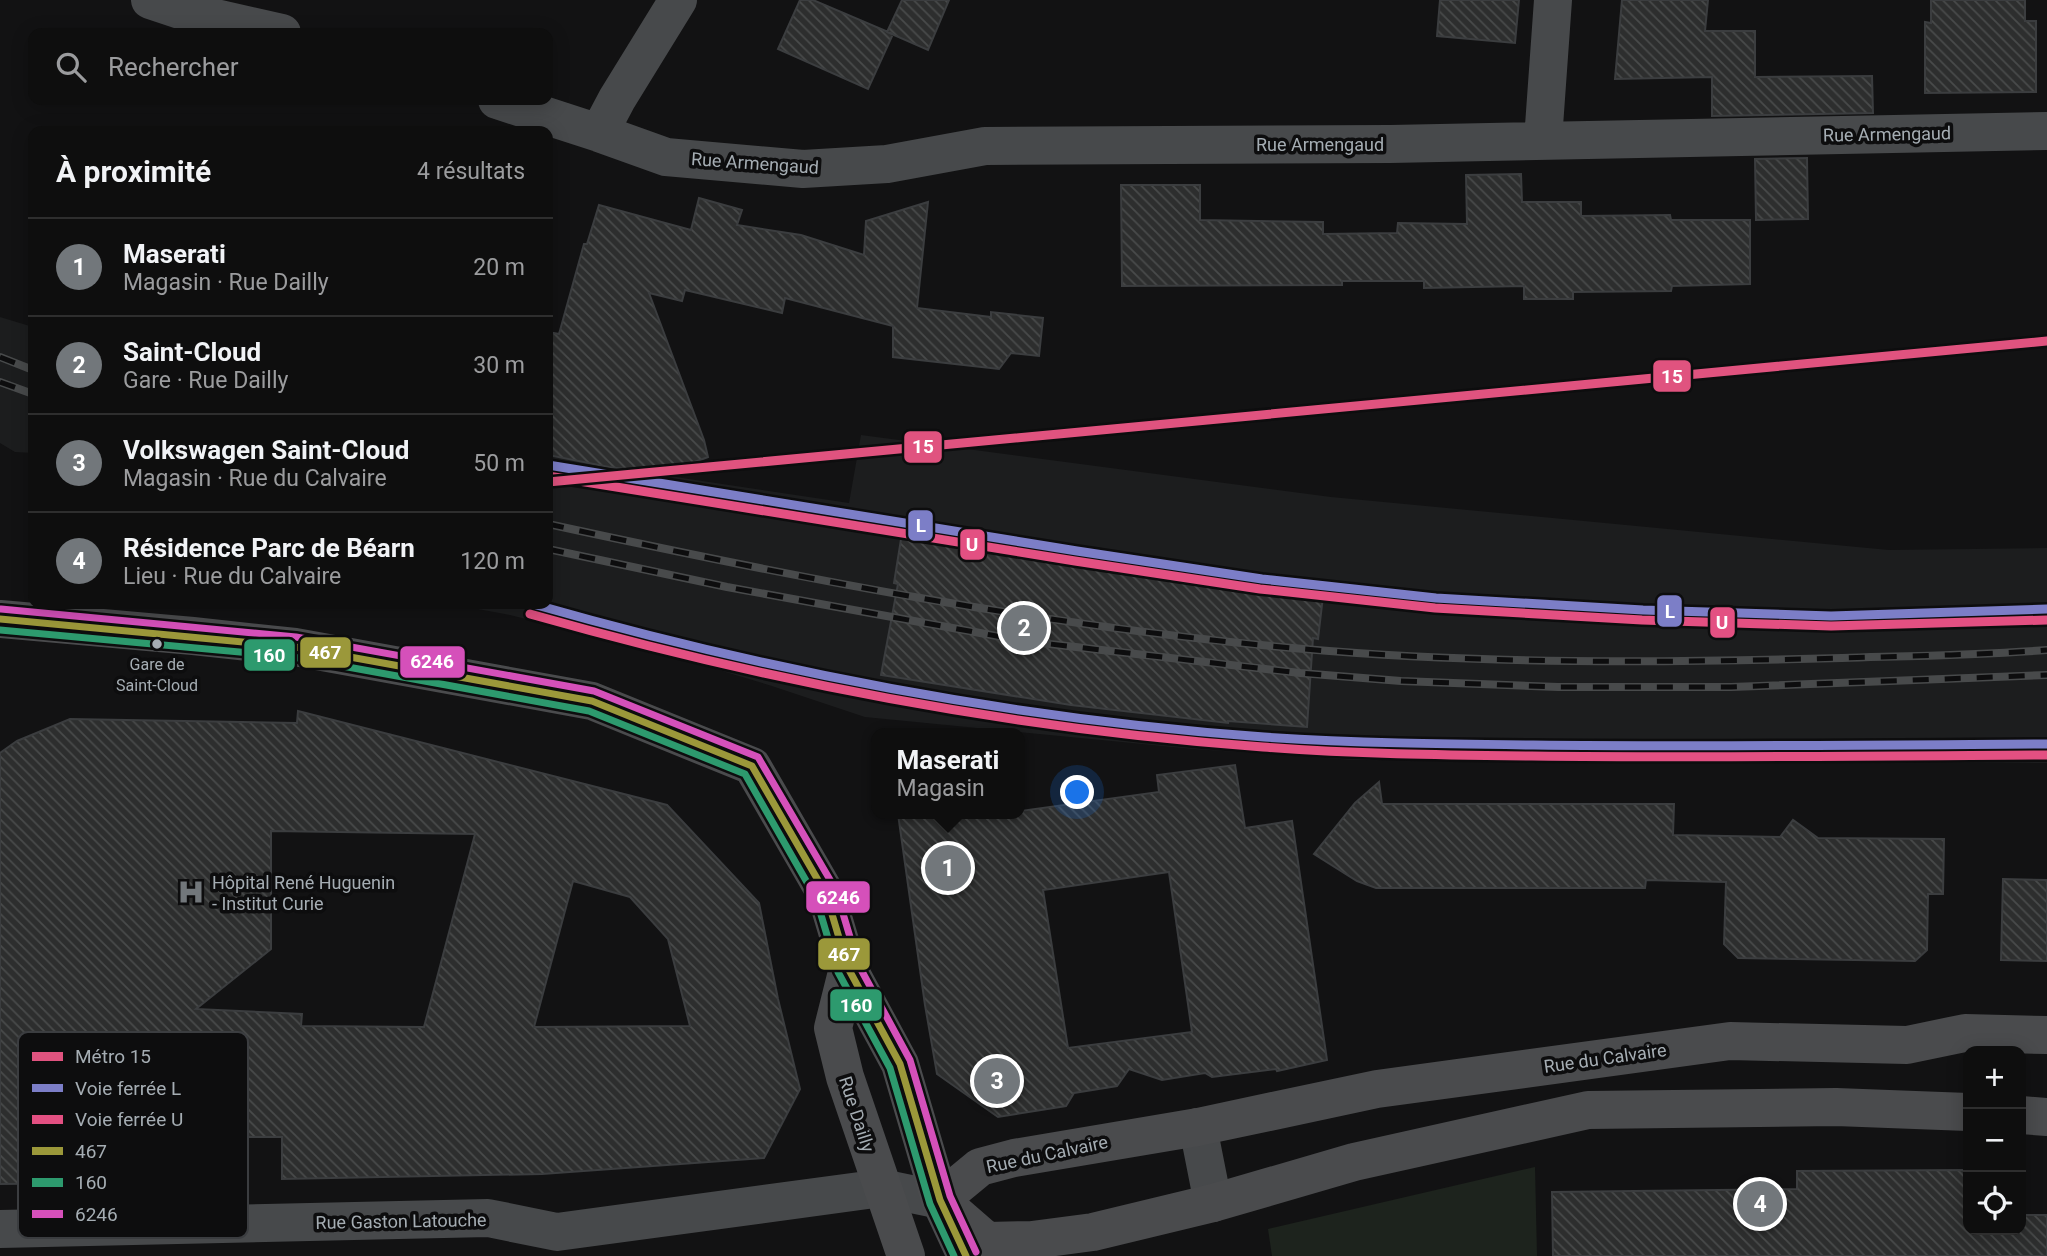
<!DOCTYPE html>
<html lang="fr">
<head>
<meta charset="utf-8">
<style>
  :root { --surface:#0e0e0e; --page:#171717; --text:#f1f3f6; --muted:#9b9c9e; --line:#2e2e2e; --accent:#72777b }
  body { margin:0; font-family:Roboto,sans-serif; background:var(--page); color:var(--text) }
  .controls { position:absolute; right:21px; bottom:21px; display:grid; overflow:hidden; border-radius:14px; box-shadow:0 4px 18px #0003 }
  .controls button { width:63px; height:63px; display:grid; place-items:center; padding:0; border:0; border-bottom:2px solid var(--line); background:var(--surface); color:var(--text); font:35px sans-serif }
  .you { position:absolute; left:1078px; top:793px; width:24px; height:24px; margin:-18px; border:5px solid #fff; border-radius:50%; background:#1a73e8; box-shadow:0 0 0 10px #1a73e833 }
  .badge { display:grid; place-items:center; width:46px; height:46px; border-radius:50%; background:var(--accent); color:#fff; font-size:23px; font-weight:700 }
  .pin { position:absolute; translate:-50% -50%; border:4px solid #fff; box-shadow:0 2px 7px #0006 }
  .popup { position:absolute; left:871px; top:728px; width:154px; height:91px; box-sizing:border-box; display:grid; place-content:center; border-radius:14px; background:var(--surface); filter:drop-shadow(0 2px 5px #0005); font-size:23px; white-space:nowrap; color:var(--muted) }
  .popup b { font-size:26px; color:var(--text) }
  .popup::after { content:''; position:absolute; left:50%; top:100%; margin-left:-14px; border:14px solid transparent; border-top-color:var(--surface) }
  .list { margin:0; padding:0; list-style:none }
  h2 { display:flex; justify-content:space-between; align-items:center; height:91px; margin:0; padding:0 28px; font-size:30px }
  h2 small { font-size:23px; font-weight:400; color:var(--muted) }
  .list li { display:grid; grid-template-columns:46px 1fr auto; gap:21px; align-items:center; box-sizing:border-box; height:98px; padding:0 28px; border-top:2px solid var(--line) }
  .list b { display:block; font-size:26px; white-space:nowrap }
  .list p { margin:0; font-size:23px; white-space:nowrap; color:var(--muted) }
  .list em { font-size:23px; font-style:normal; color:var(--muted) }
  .icon { flex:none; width:38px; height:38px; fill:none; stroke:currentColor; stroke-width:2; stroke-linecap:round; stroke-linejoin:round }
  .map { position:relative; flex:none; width:2047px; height:1256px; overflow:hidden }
  .search { position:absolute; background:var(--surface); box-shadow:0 4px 18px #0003; left:28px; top:28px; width:525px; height:77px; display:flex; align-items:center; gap:18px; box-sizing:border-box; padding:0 24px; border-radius:14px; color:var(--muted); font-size:26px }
  .panel { position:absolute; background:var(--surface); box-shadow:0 4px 18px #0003; left:28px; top:126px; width:525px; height:483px; border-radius:14px }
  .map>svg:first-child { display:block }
</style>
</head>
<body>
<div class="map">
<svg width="2047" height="1256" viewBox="0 0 2047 1256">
  <defs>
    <pattern id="building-back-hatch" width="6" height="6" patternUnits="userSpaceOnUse" patternTransform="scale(1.75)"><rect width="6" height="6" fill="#2d2e2e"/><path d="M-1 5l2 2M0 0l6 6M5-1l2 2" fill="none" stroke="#484a4a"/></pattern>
  </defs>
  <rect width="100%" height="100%" fill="#121213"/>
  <path fill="#1c1d1e" d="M0,317L33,327V453L15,452L0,443Z
    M861,435L1331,497L1889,550L2047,548V763L1353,760L1194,749L865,717L772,686L669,655L510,615L451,604H548V455L609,467L849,503Z"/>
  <path fill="#1d231d" d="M1535,1167L1537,1256H1272L1268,1229Z"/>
  <path fill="url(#building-back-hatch)" stroke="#3b3d3f" stroke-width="2" fill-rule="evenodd" d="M800,0H813L893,34L868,89L778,49Z
    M902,0H949L928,50L887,32Z
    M1440,0H1519L1515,43L1437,36Z
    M1622,0H1708L1705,31H1755V77L1872,76L1873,113L1712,116V77L1615,79Z
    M1931,0H2025V21H2036V92L1925,93V22L1931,23Z
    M1807,158L1808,219L1756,220L1755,159Z
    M1521,174L1522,202H1581V216L1670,215L1671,220H1750V284L1672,286L1671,291L1573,292V299H1524V286L1424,288V281H1342V285L1122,286L1121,185H1200V220L1323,222V234L1397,233L1398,223L1467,224L1466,175Z
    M699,198L742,210L737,225L801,235L864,255L866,221L928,202L917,308L991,317V312L1043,318L1039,356L1011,353L999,369L893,357V326L785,298L782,313L685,290L682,301L649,293L704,440L708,457L662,474L609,467L548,455V332L559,334L584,244H587L599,205L691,230Z
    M902,533L1323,596L1318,639L1313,638L1307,727L1228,721V723L1071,705L881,675L898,584L894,583Z
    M298,711L667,805L759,903L778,999L800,1089L764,1158L542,1174L282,1179V1137H100V1183L0,1184V753L17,741L70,719L297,723ZM271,831L475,834L424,1027L301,1026L302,1014L196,1009L271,949ZM573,881L630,897L668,939L690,1026L534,1027Z
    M1235,765L1245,828L1292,821L1327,1060L1277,1071L1276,1069L1212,1077L1205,1073L1162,1080L1129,1069L1117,1086L1074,1093L1066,1106L998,1117L937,1074L925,1005L898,814H1020V811L1159,792L1157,775ZM1169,872L1192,1032L1068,1048L1043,890Z
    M1379,782L1382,804H1674L1673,835L1780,837L1793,820L1818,838L1944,839L1943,894H1928L1927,950L1915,961L1738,958L1724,944L1726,882L1646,880L1645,888H1376L1357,881L1314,854L1355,803Z
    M2003,879L2047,880V961L2001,960Z
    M2021,1169H2023L2025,1215H2047V1256H1553L1552,1192L1797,1189V1171L1968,1170V1230H2021Z"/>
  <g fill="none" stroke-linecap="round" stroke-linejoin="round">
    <path stroke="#47494b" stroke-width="38" d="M150,0L180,10L282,33
      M497,100L599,133L666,157L803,169L887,164L985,146L1390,144L2047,131
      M599,133L617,99L678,0
      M1543,140L1553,0
      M1198,1127L1213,1203
      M0,1229L488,1218L557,1232L882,1188L940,1200"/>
    <path stroke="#4a4b4d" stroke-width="38" d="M0,619L193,636L295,647L592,701L752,766L826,894L848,968L900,1064L940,1200L966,1256
      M848,968L833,1028L845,1077L906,1256
      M2021,1115L2047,1117
      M940,1200L980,1167L1014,1158L1198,1127L1377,1089L1730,1041L1907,1045L1965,1033L2047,1035
      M949,1208L987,1241L1032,1240L1093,1232L1213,1203L1354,1162L1588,1110L1836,1107L1968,1112"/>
    <g stroke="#484a4b" stroke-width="8">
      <path id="rail" d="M0,357L33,370
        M0,382L33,394
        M548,524C797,578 1048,627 1304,649C1483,664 1663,663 1842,658C1910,656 1979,655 2047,650
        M548,549L727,587L1024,641L1300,673L1401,681L1558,687H1731L2047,675"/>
    </g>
    <use href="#rail" stroke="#0d0d0e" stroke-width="5" stroke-dasharray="16" stroke-linecap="butt"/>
    <g stroke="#0d0d0e" stroke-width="12">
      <path id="bus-1" d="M0,619L295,647L592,701L752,766L826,894L848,968L900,1064L940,1200L966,1256"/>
    </g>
    <g stroke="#0d0d0e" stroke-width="12">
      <path id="bus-2" d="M0,630L293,657L589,711L745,774L816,898L838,972L890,1068L930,1204L954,1256"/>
    </g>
    <g stroke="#0d0d0e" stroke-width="12">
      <path id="bus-3" d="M1,609L296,637L594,691L758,757L836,890L858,964L910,1060L950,1196L976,1252"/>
    </g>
    <use href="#bus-1" stroke="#9b983a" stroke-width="7"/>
    <use href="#bus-2" stroke="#2d9a6e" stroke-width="7"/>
    <use href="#bus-3" stroke="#d550ba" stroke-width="7"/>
    <g stroke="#0d0d0e" stroke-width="14">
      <path id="rail-1" d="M548,465L1077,551L1262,579L1436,598L1643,610L1831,616L2047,609
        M533,604C771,672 1017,719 1264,737C1354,743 1443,744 1533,745C1704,747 1876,745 2047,744"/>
    </g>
    <g stroke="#0d0d0e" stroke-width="14">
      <path id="rail-2" d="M548,476L1075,561L1260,589L1435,608L1642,620L1831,626L2047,620
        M530,614C769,682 1015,729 1263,747C1352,754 1442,755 1532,756C1704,758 1875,756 2047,755"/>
    </g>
    <use href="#rail-1" stroke="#7c7ec7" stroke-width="9"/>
    <use href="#rail-2" stroke="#e35082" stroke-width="9"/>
    <g stroke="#0d0d0e" stroke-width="14">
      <path id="metro-1" d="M548,482L2047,341"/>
    </g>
    <use href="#metro-1" stroke="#e0537f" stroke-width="9"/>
  </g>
  <defs>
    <g id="hospital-bare" transform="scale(2.1)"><path d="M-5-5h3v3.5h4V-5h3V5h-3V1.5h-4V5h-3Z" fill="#72777b" stroke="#0d0d0e" stroke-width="2.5" paint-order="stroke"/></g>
  </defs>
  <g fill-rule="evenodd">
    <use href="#hospital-bare" x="191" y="892"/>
  </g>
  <circle fill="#a5adb3" stroke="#0d0d0e" stroke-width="2.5" cx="157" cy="644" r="6"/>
  <g text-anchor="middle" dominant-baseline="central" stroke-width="7" stroke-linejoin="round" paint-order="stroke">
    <g font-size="16" fill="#a5adb3" stroke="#0d0d0e">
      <text x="157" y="664">Gare de<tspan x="157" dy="21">Saint-Cloud</tspan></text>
    </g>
    <g font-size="18" fill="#a5adb3" stroke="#0d0d0e">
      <text transform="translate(1887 134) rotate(-1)">Rue Armengaud</text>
      <text x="1320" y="144">Rue Armengaud</text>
      <text transform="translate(755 163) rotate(4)">Rue Armengaud</text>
      <text transform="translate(1605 1058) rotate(-8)">Rue du Calvaire</text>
      <text transform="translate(857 1114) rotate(72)">Rue Dailly</text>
      <text transform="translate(1047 1154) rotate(-12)">Rue du Calvaire</text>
      <text transform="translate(401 1221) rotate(-1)">Rue Gaston Latouche</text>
    </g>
    <g font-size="18" fill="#a5adb3" stroke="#0d0d0e" text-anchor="start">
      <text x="212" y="882">Hôpital René Huguenin<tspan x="212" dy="21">- Institut Curie</tspan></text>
    </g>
  </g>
  <rect x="18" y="1032" width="230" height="206" rx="10" fill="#0d0d0e" stroke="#3b3d40" stroke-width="2"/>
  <rect x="32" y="1052" width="31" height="9" fill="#e0537f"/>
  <rect x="32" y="1084" width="31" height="8" fill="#7c7ec7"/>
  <rect x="32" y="1115" width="31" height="9" fill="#e35082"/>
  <rect x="32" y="1147" width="31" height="8" fill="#9b983a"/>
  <rect x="32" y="1178" width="31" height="9" fill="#2d9a6e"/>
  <rect x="32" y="1210" width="31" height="8" fill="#d550ba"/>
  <g font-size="19" fill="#a5adb3">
    <text x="75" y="1063">Métro 15</text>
    <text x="75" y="1095">Voie ferrée L</text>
    <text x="75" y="1126">Voie ferrée U</text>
    <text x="75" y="1158">467</text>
    <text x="75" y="1189">160</text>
    <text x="75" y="1221">6246</text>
  </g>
  <g stroke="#0d0d0e" stroke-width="2.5">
    <rect x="1652" y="359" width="40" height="34" rx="7" fill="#e0537f"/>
    <rect x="903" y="430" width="40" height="34" rx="7" fill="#e0537f"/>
    <rect x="907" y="509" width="27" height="33" rx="7" fill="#7c7ec7"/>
    <rect x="959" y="528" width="27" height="33" rx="7" fill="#e35082"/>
    <rect x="1656" y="594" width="27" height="34" rx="7" fill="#7c7ec7"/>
    <rect x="1709" y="606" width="27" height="33" rx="7" fill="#e35082"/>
    <rect x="299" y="636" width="53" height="33" rx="7" fill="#9b983a"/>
    <rect x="243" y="638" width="53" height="34" rx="7" fill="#2d9a6e"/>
    <rect x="399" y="645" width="67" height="34" rx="7" fill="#d550ba"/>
    <rect x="805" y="880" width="66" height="34" rx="7" fill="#d550ba"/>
    <rect x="817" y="937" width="54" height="34" rx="7" fill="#9b983a"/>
    <rect x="829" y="988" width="54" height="34" rx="7" fill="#2d9a6e"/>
  </g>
  <g font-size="19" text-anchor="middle" font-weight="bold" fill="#fff">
    <text x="1672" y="383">15</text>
    <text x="923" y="453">15</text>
    <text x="921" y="532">L</text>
    <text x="972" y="551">U</text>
    <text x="1670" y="618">L</text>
    <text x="1722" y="629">U</text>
    <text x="325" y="659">467</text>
    <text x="269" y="662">160</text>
    <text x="432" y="668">6246</text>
    <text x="838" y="904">6246</text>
    <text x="844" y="961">467</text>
    <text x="856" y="1012">160</text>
  </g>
</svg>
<div class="controls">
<button>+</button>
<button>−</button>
<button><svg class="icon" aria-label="locate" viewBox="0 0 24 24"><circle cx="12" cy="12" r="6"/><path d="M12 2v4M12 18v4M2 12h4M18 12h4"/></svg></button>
</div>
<div class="you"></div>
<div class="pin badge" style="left:948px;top:868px">1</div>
<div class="popup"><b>Maserati</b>Magasin</div>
<div class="pin badge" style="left:1024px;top:628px">2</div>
<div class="pin badge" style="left:997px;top:1081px">3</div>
<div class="pin badge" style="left:1760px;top:1204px">4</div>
<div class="search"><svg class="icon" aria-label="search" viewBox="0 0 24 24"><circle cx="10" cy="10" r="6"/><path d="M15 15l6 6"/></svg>Rechercher</div>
<section class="panel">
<h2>À proximité<small>4 résultats</small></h2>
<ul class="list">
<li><span class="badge">1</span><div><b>Maserati</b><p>Magasin · Rue Dailly</p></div><em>20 m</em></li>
<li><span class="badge">2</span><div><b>Saint-Cloud</b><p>Gare · Rue Dailly</p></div><em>30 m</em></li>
<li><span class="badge">3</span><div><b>Volkswagen Saint-Cloud</b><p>Magasin · Rue du Calvaire</p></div><em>50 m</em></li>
<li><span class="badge">4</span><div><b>Résidence Parc de Béarn</b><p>Lieu · Rue du Calvaire</p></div><em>120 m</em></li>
</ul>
</section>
</div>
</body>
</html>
